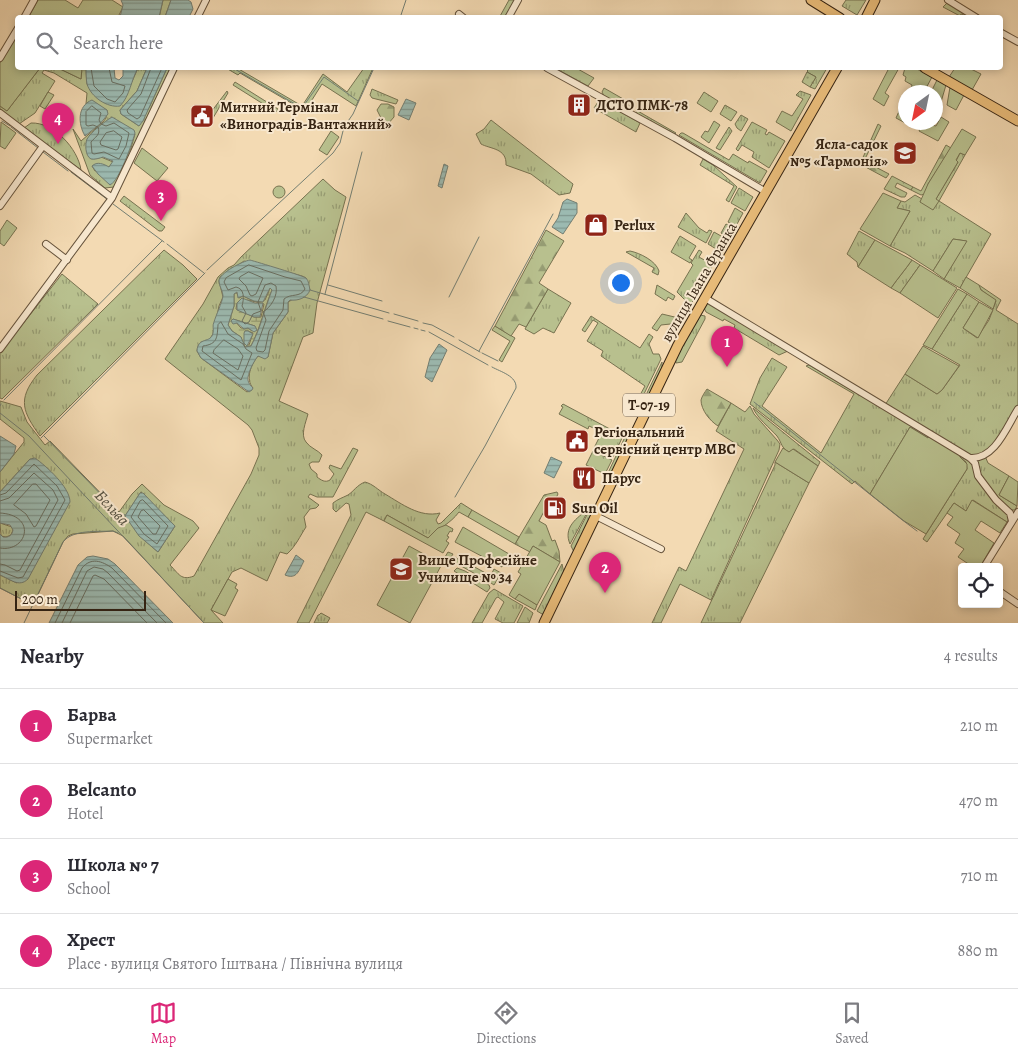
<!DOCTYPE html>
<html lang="en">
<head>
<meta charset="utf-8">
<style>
  :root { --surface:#fff; --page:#f7f7f7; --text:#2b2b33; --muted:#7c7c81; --line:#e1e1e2; --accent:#db2777 }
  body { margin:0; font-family:Alegreya,serif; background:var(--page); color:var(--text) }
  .controls { position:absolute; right:15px; bottom:15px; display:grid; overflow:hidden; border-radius:5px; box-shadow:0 2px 8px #0003 }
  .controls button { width:45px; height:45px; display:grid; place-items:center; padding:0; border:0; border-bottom:1px solid var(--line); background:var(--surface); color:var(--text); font:25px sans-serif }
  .compass { position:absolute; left:898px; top:85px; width:45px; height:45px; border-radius:50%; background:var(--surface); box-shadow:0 2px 8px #0003; rotate:213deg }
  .scale { position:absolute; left:15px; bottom:12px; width:131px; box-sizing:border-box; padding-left:5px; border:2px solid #362413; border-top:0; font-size:14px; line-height:18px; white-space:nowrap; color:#362413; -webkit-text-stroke:4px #f7e7ce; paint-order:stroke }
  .you { position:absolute; left:620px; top:282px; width:18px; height:18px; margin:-12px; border:4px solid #fff; border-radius:50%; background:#1a73e8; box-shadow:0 0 0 8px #1a73e833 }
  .badge { display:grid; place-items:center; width:32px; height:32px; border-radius:50%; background:var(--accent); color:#fff; font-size:16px; font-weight:700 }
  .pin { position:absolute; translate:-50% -41px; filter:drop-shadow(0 1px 2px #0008) }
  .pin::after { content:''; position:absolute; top:26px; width:18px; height:15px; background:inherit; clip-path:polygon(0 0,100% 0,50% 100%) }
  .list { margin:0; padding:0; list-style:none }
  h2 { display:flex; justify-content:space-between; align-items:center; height:65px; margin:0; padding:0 20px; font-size:21px }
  h2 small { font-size:16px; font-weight:400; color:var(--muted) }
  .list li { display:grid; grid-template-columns:32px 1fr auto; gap:15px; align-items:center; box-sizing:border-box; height:75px; padding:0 20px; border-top:1px solid var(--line) }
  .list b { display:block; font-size:19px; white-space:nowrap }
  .list p { margin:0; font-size:16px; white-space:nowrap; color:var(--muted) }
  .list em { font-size:16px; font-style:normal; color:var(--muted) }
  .icon { flex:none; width:28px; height:28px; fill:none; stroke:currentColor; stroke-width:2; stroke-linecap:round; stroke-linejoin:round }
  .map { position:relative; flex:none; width:1018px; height:623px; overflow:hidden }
  .search { position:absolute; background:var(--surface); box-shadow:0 2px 8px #0003; left:15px; right:15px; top:15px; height:55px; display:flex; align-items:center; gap:12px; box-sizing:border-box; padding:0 18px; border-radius:5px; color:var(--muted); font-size:19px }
  .sheet { height:365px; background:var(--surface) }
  nav { display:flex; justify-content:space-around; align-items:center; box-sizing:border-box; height:70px; border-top:1px solid var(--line); background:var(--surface); font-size:14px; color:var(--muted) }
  nav a { display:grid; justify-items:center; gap:2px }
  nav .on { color:var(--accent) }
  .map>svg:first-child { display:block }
</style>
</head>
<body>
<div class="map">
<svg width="1018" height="623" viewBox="0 0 1018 623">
  <defs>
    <pattern id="grass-tufts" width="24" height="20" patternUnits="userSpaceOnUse" patternTransform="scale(1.25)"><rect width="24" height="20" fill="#b8c08e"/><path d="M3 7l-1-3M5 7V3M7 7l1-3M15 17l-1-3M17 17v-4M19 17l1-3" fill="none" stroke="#969c73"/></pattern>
    <pattern id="forest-firs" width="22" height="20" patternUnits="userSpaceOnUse" patternTransform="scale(1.25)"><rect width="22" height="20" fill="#b8c08e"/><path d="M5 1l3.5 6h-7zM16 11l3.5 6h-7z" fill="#969c73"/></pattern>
    <pattern id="wetland-marsh" width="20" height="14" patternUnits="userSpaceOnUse" patternTransform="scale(1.25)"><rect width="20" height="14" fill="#b8c08e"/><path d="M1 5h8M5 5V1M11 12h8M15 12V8" fill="none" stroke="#969c73"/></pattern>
    <pattern id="park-dots" width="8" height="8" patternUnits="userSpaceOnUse" patternTransform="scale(1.25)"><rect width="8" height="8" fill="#b8c08e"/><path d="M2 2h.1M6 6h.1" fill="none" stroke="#969c73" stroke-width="1.8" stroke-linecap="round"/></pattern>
    <pattern id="water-rules" width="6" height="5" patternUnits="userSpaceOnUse" patternTransform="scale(1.25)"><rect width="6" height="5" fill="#9cbab1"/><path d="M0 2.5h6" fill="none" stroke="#80978f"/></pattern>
  </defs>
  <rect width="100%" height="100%" fill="#f3dab3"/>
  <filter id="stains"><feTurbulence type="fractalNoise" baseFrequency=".004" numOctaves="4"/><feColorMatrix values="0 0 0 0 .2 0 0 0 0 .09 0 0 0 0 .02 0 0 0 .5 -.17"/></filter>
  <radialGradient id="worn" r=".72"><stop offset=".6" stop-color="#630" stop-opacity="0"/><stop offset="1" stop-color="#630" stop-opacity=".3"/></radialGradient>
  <path fill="url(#grass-tufts)" stroke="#777250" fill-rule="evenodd" d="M163,0H171L165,17L159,18Z
    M509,0H515L506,17L499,18Z
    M846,0H866L857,15L842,6Z
    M947,3L969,16V17L961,14L960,16L943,7Z
    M40,68H58L81,79L82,68H86L87,84L97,97L130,86L138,68H147L137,91L120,110L121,114L139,126L150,106L167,68H171L114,187L105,188L90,175L73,129L81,141L103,122L106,118L107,110L88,102L86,104L87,93L54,73L44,70L42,73L55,81L35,113L19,124L0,109V106L7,111ZM135,134L131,148L122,165L95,171L92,166L109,167L113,162L101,157L86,144L88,138Z
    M226,68H237L302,106L323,74L347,92L364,68H373L356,106L322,84L305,111L240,73L238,75Z
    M555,68H576L594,78L588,86Z
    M807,68H827L815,89L810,87L816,77L807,72L808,71L806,69Z
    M235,82L278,109L276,112L233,85Z
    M604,88L625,100L624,102L633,108L629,110L604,96L602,92Z
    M372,89L398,100L396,104L372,98L370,95Z
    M227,91L228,93L210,123L205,120Z
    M800,91L811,95L791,131L776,122L782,111L792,116L803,99L796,95Z
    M704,92L718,101L711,112L697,103Z
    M601,101L640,123L636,132L594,108L598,102Z
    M725,105L737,112L731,121L720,114Z
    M636,110L676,133L675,134L637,114Z
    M741,115L748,119L741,131L737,128L735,124Z
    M491,120L573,184L570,193L559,195L531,174L506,165C507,148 490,149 481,144L476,134L484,129Z
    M714,121L720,125L709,143L701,137L705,131L708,132Z
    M752,122L767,130L765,134L767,135L769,132L785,141L769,168L752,157L754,152L742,145L738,151L736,149Z
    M31,123C54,122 78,149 81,170L24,128Z
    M729,127L732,131L720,150L716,148Z
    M681,133H683L729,160L733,154L748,163L749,161L767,171L760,183L679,135Z
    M960,153L965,155L939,201L991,234L960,288L944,279L966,241L953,239L933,271L905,253L890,246L910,211L897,208L901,201L905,202L915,195L922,199L920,202L936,199L958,162L956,161Z
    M703,159L713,165L737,187L729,202L726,200L734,186L700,165Z
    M892,176L913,187L911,190L897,183L895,187L907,193L905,197H901L884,189Z
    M323,179L335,190L346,197L317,303L313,333L303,337L279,401L308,414C306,422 300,435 306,442C310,448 318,450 322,455L319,462H312L309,464L311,469L317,474V477C321,480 325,483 330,480L334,474L329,468L330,465L341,469L353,448L358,450L333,497H317L310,494L308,497L319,505L316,508L310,509L304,517L306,527C300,536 296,546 287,554L280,552L267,581L241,568L232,572L211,610L223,623H204L123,536L113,531L73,534L68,536L63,542L33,605L0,588V575L17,583L30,459L0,492V472L24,442V438L0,419V401L21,407L27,422L45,445L50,441L119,512L132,494L142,484L164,505L193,521L199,528L170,565C179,574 181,581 194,576L251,474L259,455V448L252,430L248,425L165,359L203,304L218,277L228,268L234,265L241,257ZM244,261L302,276L306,278L310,290L288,302V312L273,333L268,357L258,356C251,364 245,379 253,388L247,392L201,358L197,351C198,342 201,342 209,340L213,334L219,306L223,297L219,281L220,277ZM141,492L175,526L158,552L141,537L125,516Z
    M739,188L753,197L745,211L731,203Z
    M124,196L165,227L162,231H159L120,201Z
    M735,208L743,213L736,226L728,222Z
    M686,213L699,228L707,233L709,230L712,231L706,243L678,227Z
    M726,224L735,229L729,238L721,233Z
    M859,231L875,240L858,267L857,262L847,254Z
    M714,232L728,240L721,252L708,244Z
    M680,236L696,246L689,258L692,260L690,263L671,252Z
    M164,250L183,265L197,279L40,436C23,412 17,400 37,375Z
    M699,250L702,252L699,257L713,265L686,313L681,310L684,305L685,300L677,292L693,265L691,263Z
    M630,251C640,253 656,261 659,271L658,275L652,272L654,268L626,252Z
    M912,260L920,265L900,293L891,288C898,278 905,270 912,260Z
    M62,274L98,304L2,399L0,398V353Z
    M657,285L675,296L673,300L668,297L666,301L655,294Z
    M979,285L1001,300L996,310L1018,324V405L991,448L976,456H970L885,405L905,374L937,394L942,390L960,365L932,349L967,294L979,302L963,328L977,338L989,320L996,301L980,289Z
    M548,289L571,303L554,333L543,328L534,334L525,329Z
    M707,302L788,351L779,355L734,328L735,325L724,319L723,321L706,312L704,308Z
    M662,314L683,319L680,323L661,325L657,331L652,328Z
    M700,315L705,316V319L682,362L676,363L675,358Z
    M591,316L640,348L649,334L653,337L649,344L653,354H659L661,359L643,396L640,395L645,386L601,356L603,351L587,341L598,323L593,320L585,332L582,330Z
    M495,326L515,338L502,362L499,360L510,341L492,330Z
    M772,358L787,367L762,406L821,453L854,394L806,366L809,365L929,436L928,438L910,427L870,494L855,481L852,484L750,404L760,378Z
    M662,362V368L648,398L645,397Z
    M731,403L745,412L750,406L754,414L777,440L780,444L779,450L711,600L680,584L661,623H652L679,567L686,571L744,449L716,431Z
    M563,404L623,436L613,457L594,448L602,432L589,426L588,429L559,414L563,407L561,406Z
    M753,408L820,462L818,466L794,449L789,452C781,448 782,443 777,436C769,427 758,419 753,408Z
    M625,437L629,439L611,477L607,475Z
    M593,451L612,460L605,474L586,465Z
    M959,453L969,459L1008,514L1009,519L1007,522L973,500L966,511L954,503L927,542L923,539L967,469L966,462L960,457Z
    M985,456L988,463L1009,476L999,495L1017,506L1015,510H1011C995,498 982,482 976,462Z
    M775,462L809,483L740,623H701L775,465Z
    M365,482C373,484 378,490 385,494C402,504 420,518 440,513L436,520L438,524L441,523L461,503L472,510L468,517L459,512C450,524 439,528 428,538L387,515L384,521L366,512L309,623H297L351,515L349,504L346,503L336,512L333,509V503C338,499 342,498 348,495C354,491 357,485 365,482Z
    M591,507H594L595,509L574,552L571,546Z
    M589,509L570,544C563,528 576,518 589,509Z
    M0,523L12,527L13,530L11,535L6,537L1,536Z
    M562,564L564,573L545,614H542L537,611Z
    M457,568L465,571L489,585L490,588L487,592L454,571Z
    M494,569L501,573L494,585L488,581Z
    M494,589L523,606L514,623H503L495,619L504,602L498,597L496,598L482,623H472L489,593Z
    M519,593L537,605L535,610L515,599Z
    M525,607L533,613L529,623H517Z
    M321,613L330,618L327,623H314L318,615H319Z"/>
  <path fill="url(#forest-firs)" stroke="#777250" d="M381,104H388L394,107V117L387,125L384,124L377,110Z
    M878,124L881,126L864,161L889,174L886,178L860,164Z
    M946,145L951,148L928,184L925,194L921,195L911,190L913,187L921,191Z
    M546,230L564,241L539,283L548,289L526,327L519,324L511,336L495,326Z
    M707,389L731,403L718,426C710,421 701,410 701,400C702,396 705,392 707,389Z
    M557,492L558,494L555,500L551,498L539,521L546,525L552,541L555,540L559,551L560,562L533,546L530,552L515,544L544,495Z"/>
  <path fill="url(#wetland-marsh)" stroke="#777250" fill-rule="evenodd" d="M270,288L272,290C264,309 260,329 251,346L244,347L241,337L232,331L228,325L234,306V293H237L239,298L243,296L254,301L265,300ZM248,300L264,304L261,317H254L236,309L237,303ZM233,319L255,326L252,331L248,328H241ZM245,331H248L253,333L249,345L244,344Z"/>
  <path fill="url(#park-dots)" stroke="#777250" d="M807,72L816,77L810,87L802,82Z"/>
  <path fill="#b8c08e" stroke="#777250" d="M38,0H65L78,8L83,0H112L123,7L118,17L28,18Z
    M17,34L18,68H40L7,111L0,106V63Z
    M58,68H82L81,79Z
    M889,68H899L885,93L889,96L884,106L873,99Z
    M905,68H915L932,77L924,92H910L912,85L905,81L906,77L903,75Z
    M955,68H969L981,74L972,90L949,77Z
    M937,80L946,85L941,102L936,100V92H931Z
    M950,87L964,95L956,110L947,105Z
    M48,92L54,95L45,109L40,106Z
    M900,109L905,112L906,122L912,123L911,126L896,118Z
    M941,117L949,122L938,141L919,131L923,123L936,126Z
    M1,122L16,133L5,149L0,146Z
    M962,129L976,137L965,155L960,153L956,160L958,162L936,199L939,201L933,210L920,202L928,184Z
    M331,131L339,137L327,155L319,150Z
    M142,148L168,168L157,181L134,163Z
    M273 192a6 6 0 1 1 12 0a6 6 0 1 1-12 0Z
    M883,193L901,201L897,208L910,211L890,246L860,229Z
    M7,220L17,228L4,246L0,243V231Z
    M953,239L967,241L944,279L933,271Z
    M875,240L912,260C905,270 898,278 891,288L858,267Z
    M920,265L957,288L938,318L900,293Z
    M966,277L979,285L981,290L996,300L993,309L960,288Z
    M958,289L967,294L932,349L923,345Z
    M979,302L993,310L978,338L963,328Z
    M923,346L959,366L942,390L937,394L905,374Z
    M910,427L928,438L929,436L959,453L960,457L967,464V469L926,534L904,521L870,494Z
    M783,448L789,452L793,449L818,466L809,483L775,462Z
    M1009,476L1018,482L1017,506L999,495Z
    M972,500L1007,522L1000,533L981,521L975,530L994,543L980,567H973L958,557L964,549L955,543L960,534L947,525L953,517L947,513L954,503L966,511Z
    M472,510L519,537L515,544L468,517Z
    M387,515L428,538L438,528L446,525L453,529L452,532L450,531L447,536L449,537L446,541L449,543L443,553L384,521Z
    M463,527L509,554L502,567L455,542Z
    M409,546L442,564L410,623L377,605Z
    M533,546L560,562L537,605L519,594L515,599L509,595L521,574L518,572Z
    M448,552L453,554L451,557L454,559L455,557L463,563L464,562L468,563L469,561L472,563L471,565L491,576L488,581L445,557Z
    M228,579L237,584L235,588L238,590L225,616L211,610Z"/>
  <path fill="url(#water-rules)" stroke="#737e72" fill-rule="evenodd" d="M121,0H163L159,17H120L123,5Z
    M171,0H188L191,2L193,9L189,17H165Z
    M86,68H114L115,78L119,80L123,76V68H138C131,80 130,96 120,106C107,108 91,97 87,84C86,79 86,73 86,68Z
    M147,68H167L143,121L139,126L121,114L120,110L137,91Z
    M406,99L416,103L409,120L398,115Z
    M92,100L107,110L108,114L100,124L85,136C78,124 77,106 92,100Z
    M112,117L134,130L135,133C132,144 119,181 110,185L98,174L92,166C97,161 104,164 109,167L113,161L103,157C100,158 94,160 91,159C85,156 85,144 87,139C91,132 104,122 112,117Z
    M444,164L448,166L442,188L438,186Z
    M567,199L577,203V213L563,234L552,227L558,218L563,202Z
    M250,260C257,262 304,276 306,278C309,281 309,286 310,290C307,298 298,301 290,300L288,302V312L273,333L268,357L265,359L258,356C254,361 247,374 248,380C248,383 251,386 253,388L252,390L249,392L201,358L197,351C198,336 211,344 213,333C214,329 212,326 214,322C216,315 222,303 223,296C223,291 219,286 219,281C219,273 243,261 250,260ZM270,288L272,290C265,308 260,330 251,346L245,347L241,337L232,331L228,325L234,306V294L237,292L238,298L243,296L254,301L263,302Z
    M242,298L255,303H263L260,317H254L237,310V303Z
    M233,319L255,326L257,330L254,332L248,328L244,329L237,323L233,324L231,321Z
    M245,331H248L253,334L247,346L244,343V333Z
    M439,344L447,350L432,382L425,377L430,358Z
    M0,436L16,446L14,454L0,472Z
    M551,457L562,462L554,478L544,473Z
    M35,458C46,466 70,487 70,502L28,579C19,588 10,579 0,575V534L3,537C9,538 12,535 13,530L10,525L0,523V492L30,459Z
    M140,493H143L175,526L158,552L139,536L125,516Z
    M296,555L304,561C299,570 297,580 285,575Z
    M93,556L108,559L115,564L173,623H49L78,565L87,557Z"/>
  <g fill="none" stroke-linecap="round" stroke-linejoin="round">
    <path stroke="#696f62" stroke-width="1" d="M91,68L94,86L107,99L115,102L123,93L125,86L112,82L109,68
      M151,68L141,94L127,110L128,113L137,119L140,117L162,68
      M92,106L101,113L99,120L101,124L106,126L114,123L129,133L126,146L119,159L104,152L94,154L92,153L91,142C95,137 101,135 98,127L93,125L88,126L86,125V112Z
      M114,131L122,137L118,149L116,150L101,145L100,142L106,133Z
      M249,265L285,277L301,281L305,289C300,298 291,293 284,299L283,310L269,331L265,350L263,352L257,351L256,348L266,320L263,312C271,307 278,296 276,286L271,283L265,285L258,302L261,311L253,314L249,322L245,324L242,321L246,313L242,306C244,299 245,289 236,287L228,290L224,282L226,278Z
      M249,272L263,278L256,294L252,296L250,295L246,286L239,279L240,277Z
      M221,322L228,334L243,344L246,349L252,353L241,380L202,351L203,346C218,344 217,337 218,325Z
      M224,340L238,349L243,356L238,370L213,353L214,350Z
      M33,484H36L50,500L36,526L34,527L26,514L14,505Z
      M0,495L6,493L34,464L57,486L65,500L23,577L18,578L0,571
      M143,500L168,526L157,544L144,534L131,517L140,501Z
      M0,501L9,498L34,473L53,490L58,500L20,570L17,571L5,565L0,564
      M144,510L160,526L156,534H153L138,517L141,511Z
      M0,513C38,515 27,553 0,548
      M55,623L82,568C91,557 102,561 112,568L166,623
      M62,623L87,571L94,567L103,569L108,573L157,623
      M70,623L93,576L95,575L104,579L147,623"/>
    <path stroke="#737e72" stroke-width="1" d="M400,18L406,0
      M233,68L302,108L324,77L358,101
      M2,121L10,126
      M11,127L38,148
      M43,152L68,171
      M71,172L108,200
      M113,204L164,242
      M167,244L204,273
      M207,270L333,153L340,143L344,127L353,114L374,68
      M328,285L382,301
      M310,290L389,313
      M325,294L362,152
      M304,297L383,319
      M449,297L479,237
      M394,314L418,321
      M388,321L410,327
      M423,323L432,325L454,337
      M414,328L418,329
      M421,330L425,331
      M429,332L488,365
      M459,340L480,352
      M479,351L553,214
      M482,353L498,361
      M4,400L162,241
      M754,402L901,519L917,531
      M0,406L1,404
      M0,413L29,436L204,623
      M44,436L119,513L125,515
      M41,438L205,273
      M455,497L485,446L516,388C517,376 501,372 492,367
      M0,588L33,605
      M24,623L63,542C73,529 98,532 113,531L118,533"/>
    <g stroke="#65523b" stroke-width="8">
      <path id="minor" d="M948,0L977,18
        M459,14L464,18
        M24,18L34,0
        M197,18L206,0
        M508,18L518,0
        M1000,32L1018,42
        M0,58L18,28
        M547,68L675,138L766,192
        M0,113L112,198
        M0,206L43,146
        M46,244L67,260
        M705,298L970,458L975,463L978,476L996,500L1010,513L1012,521
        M0,349L112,198L174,68
        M970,458C995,460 1007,426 1018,409
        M596,516L661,549
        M984,567L1018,512
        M999,591L1018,604"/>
    </g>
    <g stroke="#362413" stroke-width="11">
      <path id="major" d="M811,0L840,18
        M866,18L875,0
        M925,68L1018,121
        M544,623L678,345L837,68"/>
    </g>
    <use href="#minor" stroke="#f7e7ce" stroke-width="6"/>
    <use href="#major" stroke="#eabd7a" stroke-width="9"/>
  </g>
  <defs>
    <g id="building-square" transform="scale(1.25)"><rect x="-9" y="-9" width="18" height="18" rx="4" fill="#8f2418" stroke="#f7e7ce"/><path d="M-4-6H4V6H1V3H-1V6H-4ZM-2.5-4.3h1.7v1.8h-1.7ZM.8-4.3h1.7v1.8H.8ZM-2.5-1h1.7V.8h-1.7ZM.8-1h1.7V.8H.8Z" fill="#fff"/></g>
    <g id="civic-square" transform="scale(1.25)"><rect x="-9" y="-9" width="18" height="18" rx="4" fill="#8f2418" stroke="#f7e7ce"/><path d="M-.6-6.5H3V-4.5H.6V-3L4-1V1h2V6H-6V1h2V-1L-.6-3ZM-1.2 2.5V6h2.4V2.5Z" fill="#fff"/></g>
    <g id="school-square" transform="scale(1.25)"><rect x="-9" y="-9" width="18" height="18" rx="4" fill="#8f2418" stroke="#f7e7ce"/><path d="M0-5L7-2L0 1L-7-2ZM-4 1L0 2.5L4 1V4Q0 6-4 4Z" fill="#fff"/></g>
    <g id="shop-square" transform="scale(1.25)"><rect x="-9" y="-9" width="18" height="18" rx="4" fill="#8f2418" stroke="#f7e7ce"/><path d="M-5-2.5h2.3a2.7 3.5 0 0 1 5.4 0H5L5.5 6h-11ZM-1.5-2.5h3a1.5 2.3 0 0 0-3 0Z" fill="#fff"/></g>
    <g id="restaurant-square" transform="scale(1.25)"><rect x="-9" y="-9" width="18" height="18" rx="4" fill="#8f2418" stroke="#f7e7ce"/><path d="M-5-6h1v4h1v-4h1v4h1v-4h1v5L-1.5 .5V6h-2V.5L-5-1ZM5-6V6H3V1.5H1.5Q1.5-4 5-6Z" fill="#fff"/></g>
    <g id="fuel-square" transform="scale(1.25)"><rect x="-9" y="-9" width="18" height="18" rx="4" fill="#8f2418" stroke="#f7e7ce"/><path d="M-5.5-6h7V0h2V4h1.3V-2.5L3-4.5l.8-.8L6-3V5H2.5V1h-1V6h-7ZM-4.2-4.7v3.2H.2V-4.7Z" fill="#fff"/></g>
    <g id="university-square" transform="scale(1.25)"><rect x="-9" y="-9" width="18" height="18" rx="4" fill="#8f2418" stroke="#f7e7ce"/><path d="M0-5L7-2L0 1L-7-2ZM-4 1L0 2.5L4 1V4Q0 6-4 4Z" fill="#fff"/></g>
  </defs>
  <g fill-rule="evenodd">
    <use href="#building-square" x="579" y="105"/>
    <use href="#civic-square" x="202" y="116"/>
    <use href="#school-square" x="905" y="153"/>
    <use href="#shop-square" x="596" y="225"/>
    <use href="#civic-square" x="577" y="441"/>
    <use href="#restaurant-square" x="584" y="478"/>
    <use href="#fuel-square" x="555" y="508"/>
    <use href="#university-square" x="401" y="569"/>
  </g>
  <g text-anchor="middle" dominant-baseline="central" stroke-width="4" stroke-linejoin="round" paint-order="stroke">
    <rect fill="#f7e7ce" stroke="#705e4b" stroke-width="1" x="623" y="393.5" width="52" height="23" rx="4"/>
    <g font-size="14" font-weight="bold" fill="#362413">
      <text x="649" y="405">Т-07-19</text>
    </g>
    <g font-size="15" font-weight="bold" fill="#362413" stroke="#f7e7ce" text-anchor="start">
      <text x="596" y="105">ДСТО ПМК-78</text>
      <text x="220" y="107">Митний Термінал<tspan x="220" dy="17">«Виноградів-Вантажний»</tspan></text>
      <text x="888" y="144" text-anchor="end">Ясла-садок<tspan x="888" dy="17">№5 «Гармонія»</tspan></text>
      <text x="614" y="225">Perlux</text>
      <text x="594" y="432">Регіональний<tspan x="594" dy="17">сервісний центр МВС</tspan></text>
      <text x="602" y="478">Парус</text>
      <text x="572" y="508">Sun Oil</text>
      <text x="418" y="560">Вище Професійне<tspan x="418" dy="17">Училище № 34</tspan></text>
    </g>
    <g font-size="15" fill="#362413" stroke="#f7e7ce">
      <text transform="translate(699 282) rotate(-60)">вулиця Івана Франка</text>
    </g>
    <g font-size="16" font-style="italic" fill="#555142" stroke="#f7e7ce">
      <text transform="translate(112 508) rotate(47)">Бельва</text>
    </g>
  </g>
  <rect width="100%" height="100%" filter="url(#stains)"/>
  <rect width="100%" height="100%" fill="url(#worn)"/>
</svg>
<div class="controls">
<button><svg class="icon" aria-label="locate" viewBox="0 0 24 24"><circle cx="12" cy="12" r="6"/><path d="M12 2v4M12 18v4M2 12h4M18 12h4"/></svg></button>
</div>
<svg class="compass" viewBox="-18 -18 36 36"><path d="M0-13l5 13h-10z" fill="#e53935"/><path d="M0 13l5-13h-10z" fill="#7c7c81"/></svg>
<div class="scale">200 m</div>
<div class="you"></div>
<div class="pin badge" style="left:727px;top:367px">1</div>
<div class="pin badge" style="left:605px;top:593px">2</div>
<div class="pin badge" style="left:161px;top:221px">3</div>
<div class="pin badge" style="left:58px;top:144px">4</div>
<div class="search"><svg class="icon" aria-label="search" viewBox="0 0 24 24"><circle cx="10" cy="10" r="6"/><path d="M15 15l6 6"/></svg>Search here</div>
</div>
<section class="sheet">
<h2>Nearby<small>4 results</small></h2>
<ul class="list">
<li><span class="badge">1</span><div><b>Барва</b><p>Supermarket</p></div><em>210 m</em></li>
<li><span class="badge">2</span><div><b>Belcanto</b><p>Hotel</p></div><em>470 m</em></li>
<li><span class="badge">3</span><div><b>Школа № 7</b><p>School</p></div><em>710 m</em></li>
<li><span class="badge">4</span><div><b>Хрест</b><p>Place · вулиця Святого Іштвана / Північна вулиця</p></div><em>880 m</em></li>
</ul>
</section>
<nav>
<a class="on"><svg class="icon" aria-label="map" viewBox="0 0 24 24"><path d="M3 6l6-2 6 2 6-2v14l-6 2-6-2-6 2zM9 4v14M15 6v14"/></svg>Map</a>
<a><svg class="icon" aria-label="directions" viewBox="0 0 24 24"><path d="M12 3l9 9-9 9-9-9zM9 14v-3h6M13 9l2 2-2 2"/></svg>Directions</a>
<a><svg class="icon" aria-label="saved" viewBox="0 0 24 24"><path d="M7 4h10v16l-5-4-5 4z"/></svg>Saved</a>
</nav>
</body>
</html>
